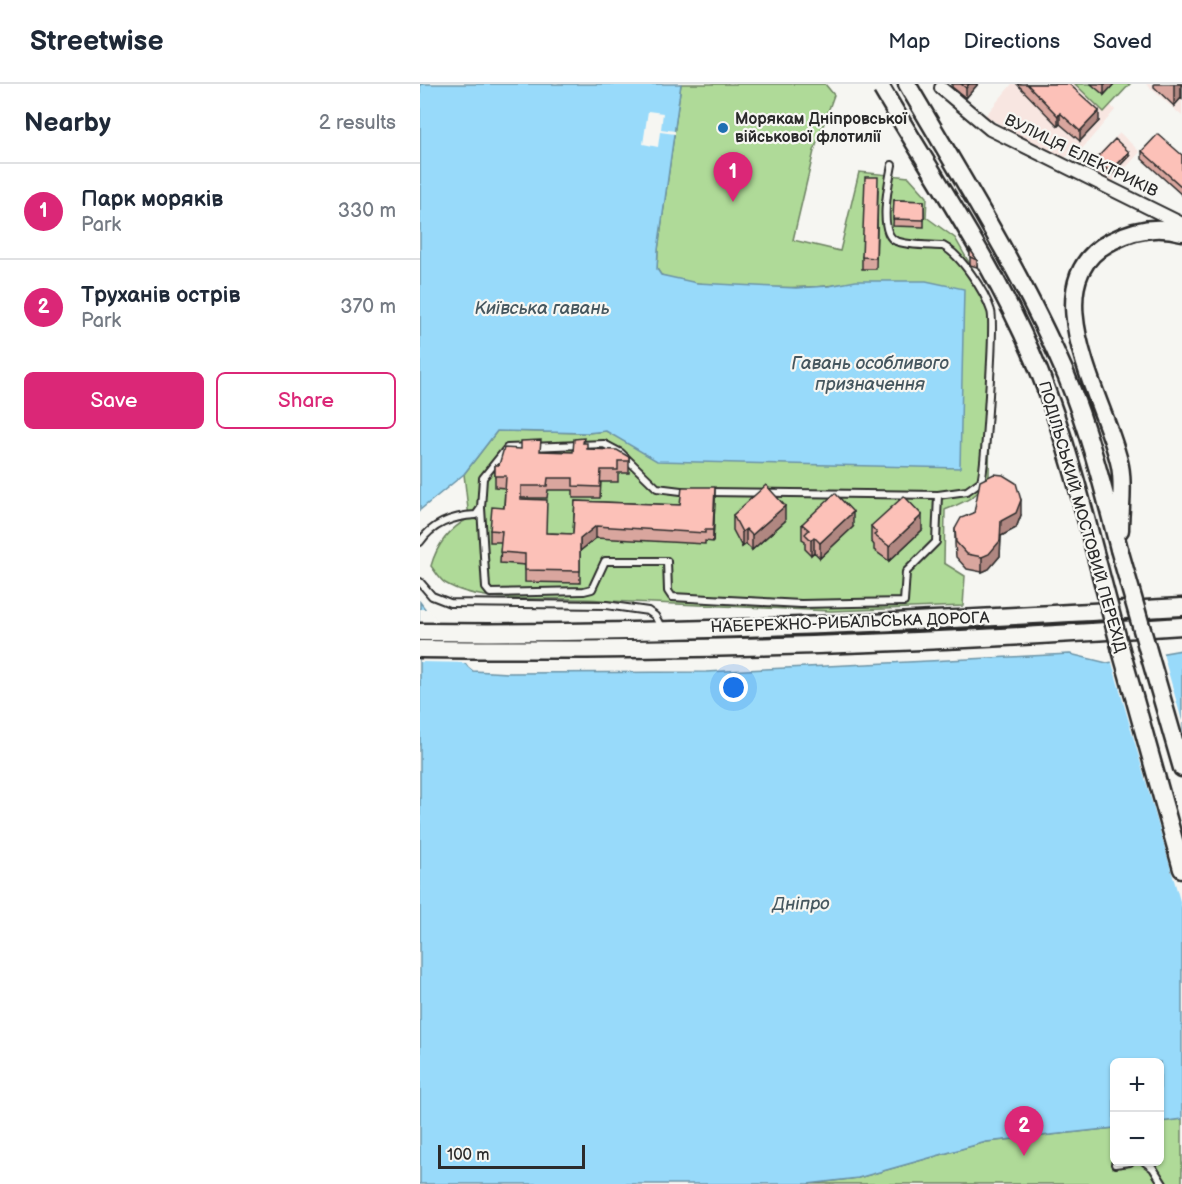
<!DOCTYPE html>
<html lang="en">
<head>
<meta charset="utf-8">
<style>
  :root { --surface:#fff; --page:#f6f6f7; --text:#1f2937; --muted:#747a83; --line:#e0e1e3; --accent:#db2777 }
  body { margin:0; font-family:"Balsamiq Sans",sans-serif; background:var(--page); color:var(--text) }
  .controls { position:absolute; right:18px; bottom:18px; display:grid; overflow:hidden; border-radius:9px; box-shadow:0 2px 4px #0004 }
  .controls button { width:54px; height:54px; display:grid; place-items:center; padding:0; border:0; border-bottom:2px solid var(--line); background:var(--surface); color:var(--text); font:30px sans-serif }
  .scale { position:absolute; left:18px; bottom:15px; width:147px; box-sizing:border-box; padding-left:6px; border:3px solid #2b2b2b; border-top:0; font-size:16px; line-height:21px; white-space:nowrap; color:#2b2b2b; -webkit-text-stroke:4px #f6f6f2; paint-order:stroke }
  .you { position:absolute; left:314px; top:604px; width:21px; height:21px; margin:-15px; border:4px solid #fff; border-radius:50%; background:#1a73e8; box-shadow:0 0 0 9px #1a73e833 }
  .badge { display:grid; place-items:center; width:39px; height:39px; border-radius:50%; background:var(--accent); color:#fff; font-size:20px; font-weight:700 }
  .pin { position:absolute; translate:-50% -50px; filter:drop-shadow(0 2px 3px #0008) }
  .pin::after { content:''; position:absolute; top:32px; width:21px; height:18px; background:inherit; clip-path:polygon(0 0,100% 0,50% 100%) }
  .list { margin:0; padding:0; list-style:none }
  h2 { display:flex; justify-content:space-between; align-items:center; height:78px; margin:0; padding:0 24px; font-size:26px }
  h2 small { font-size:20px; font-weight:400; color:var(--muted) }
  .list li { display:grid; grid-template-columns:39px 1fr auto; gap:18px; align-items:center; box-sizing:border-box; height:96px; padding:0 24px; border-top:2px solid var(--line) }
  .list b { display:block; font-size:22px; white-space:nowrap }
  .list p { margin:0; font-size:20px; white-space:nowrap; color:var(--muted) }
  .list em { font-size:20px; font-style:normal; color:var(--muted) }
  .actions { display:flex; gap:12px; padding:18px 24px }
  .actions a { flex:1; padding:14px 0; border:2px solid var(--accent); border-radius:9px; text-align:center; font-size:21px; color:var(--accent) }
  .actions .main { background:var(--accent); color:#fff }
  .map { position:relative; flex:none; width:762px; height:1100px; overflow:hidden }
  header { display:flex; align-items:center; gap:36px; box-sizing:border-box; height:84px; padding:0 30px; background:var(--surface); border-bottom:2px solid var(--line) }
  header strong { font-size:28px }
  nav { display:flex; gap:33px; margin-inline-start:auto; font-size:21px }
  main { display:flex }
  aside { flex:1; background:var(--surface) }
  .map>svg:first-child { display:block }
</style>
</head>
<body>
<header>
<strong>Streetwise</strong>
<nav><a>Map</a><a>Directions</a><a>Saved</a></nav>
</header>
<main>
<aside>
<h2>Nearby<small>2 results</small></h2>
<ul class="list">
<li><span class="badge">1</span><div><b>Парк моряків</b><p>Park</p></div><em>330 m</em></li>
<li><span class="badge">2</span><div><b>Труханів острів</b><p>Park</p></div><em>370 m</em></li>
</ul>
<div class="actions"><a class="main">Save</a><a>Share</a></div>
</aside>
<div class="map">
<svg width="762" height="1100" viewBox="0 0 762 1100">
  <rect width="100%" height="100%" fill="#f6f6f2"/>
  <filter id="ink" filterUnits="userSpaceOnUse"><feTurbulence type="fractalNoise" baseFrequency=".0167" numOctaves="2"/><feDisplacementMap in="SourceGraphic" scale="12" xChannelSelector="R" yChannelSelector="G"/><feConvolveMatrix kernelMatrix="1 2 1 2 8 2 1 2 1" color-interpolation-filters="sRGB"/></filter>
  <g filter="url(#ink)">
    <path fill="#f8e6e1" d="M592,0H699L685,15L695,26L661,66L641,75L565,32Z
      M726,0H762V32L745,17Z
      M700,49L720,68L691,100L670,87L668,80Z"/>
    <path fill="#afda98" stroke="#6d8262" stroke-width="1.5" d="M261,0H405L414,11L394,67L373,156L420,167L439,88L489,93L507,113L506,133L535,154L572,219L569,392C561,412 544,418 525,426L524,479L545,492L543,522L411,527L189,517C141,510 67,524 25,499C20,496 15,487 11,482C17,460 29,445 49,434L44,390L77,347L167,349L186,347L203,356L422,200C386,206 273,205 241,191L237,185L238,166Z
      M655,0H710L684,28Z
      M762,1035V1100H388L438,1094L566,1058L694,1044V1078H740V1038Z"/>
    <path fill="#98dafa" stroke="#6c94a7" stroke-width="1.5" d="M0,0H261L238,166L237,185L241,191L277,199L376,204L409,202L436,197H506L544,205L540,384L237,377L186,347L167,349L77,347L44,390L0,426Z
      M0,518L48,583L53,587L88,589L286,588L650,570L687,579L762,566V1035L740,1038V978H694V1044L566,1058L438,1094L388,1100H0Z"/>
    <path fill="#f6f6f2" d="M228,27L243,29L241,45L255,47V50L240,48L238,63L223,60Z
      M0,525H8L48,579L0,578Z
      M742,566L762,637V824L691,575Z"/>
    <g fill="none" stroke-linecap="round" stroke-linejoin="round">
      <g stroke="#2b2b2b" stroke-width="10">
        <path id="lane" d="M288,408L518,411L547,407L561,397C565,385 575,237 571,227C565,208 541,171 523,162C509,161 489,162 476,157C457,149 469,97 472,81
          M61,424L66,504L70,509L164,507L172,505L185,477H247L248,507L252,513L381,520L484,518L486,488L516,458L518,411
          M0,458C13,439 33,432 56,431L61,424L63,394L87,364L184,360L201,369L237,404L269,408
          M0,498L12,512L30,519L186,521L228,527L235,532L241,543
          M725,1078L733,1084L743,1100
          M695,1080L710,1078"/>
      </g>
      <g stroke="#2b2b2b" stroke-width="16">
        <path id="street" d="M521,4L570,45L762,140"/>
      </g>
      <g stroke="#2b2b2b" stroke-width="21">
        <path id="secondary" d="M487,0C543,96 602,189 646,291C669,347 684,407 699,465
          M700,446C700,426 704,402 700,382C688,321 608,198 692,157C715,145 737,141 762,148
          M0,548C254,551 508,537 762,523
          M727,563L762,684
          M0,565C254,568 509,560 762,542
          M701,566L762,785"/>
      </g>
      <use href="#lane" stroke="#f6f6f2" stroke-width="6"/>
      <use href="#street" stroke="#f6f6f2" stroke-width="12"/>
      <use href="#secondary" stroke="#f6f6f2" stroke-width="16"/>
      <g stroke="#2b2b2b" stroke-width="21" stroke-linecap="butt">
        <path id="secondary-bridge" d="M462,5C516,97 579,188 619,287C655,377 675,474 701,566
          M699,465L727,563"/>
      </g>
      <use href="#secondary-bridge" stroke="#f6f6f2" stroke-width="16"/>
    </g>
    <path fill="#d9a69e" stroke="#2b2b2b" stroke-width="1.5" d="M532,0H558L546,14L532,3Z
      M597,0H649L679,37L660,57L640,40L638,42Z
      M671,0H694L684,11Z
      M734,0H762V15L761,14L754,22L734,3Z
      M722,67L762,71V111L722,75Z
      M709,72L690,92L676,79V75Z
      M458,105L456,185H442V173Z
      M474,116L504,117V143L473,142Z
      M550,165L557,176V183L550,181Z
      M164,359L167,365L209,373V389H198V398H181L180,414H153V406H128L127,414H101V415L126,449L153,450L155,417L260,421L295,415L293,458L285,457V460L176,454L160,467V499L105,498V481L80,479L81,458H70V446L84,424L85,404L75,403V381H79L121,367L153,368Z
      M554,429L601,431L596,444L581,452L580,472L569,485L562,488L547,485L536,473L535,460V445Z
      M313,431L365,437L332,466L326,460L322,463L313,446Z
      M382,440L433,443L400,474L394,468L391,471L385,465V457L382,455Z
      M451,442L502,446L469,477L454,466V461L451,457Z"/>
    <path fill="#b08781" stroke="#2b2b2b" stroke-width="1.5" d="M549,0H558L546,14V4Z
      M684,0H694L684,11Z
      M754,0H761V14L754,22Z
      M679,27V37L660,57V47Z
      M640,29V40L638,42V32Z
      M709,68V72L690,92V88Z
      M295,403V415L293,458V446Z
      M601,416V431L596,444L581,452L580,472L569,485L562,488V473L581,437Z
      M365,422V437L332,466V451Z
      M433,428V443L400,474V459Z
      M502,431V446L469,477V462Z
      M176,442V454L160,467V455Z
      M326,445V460L322,463V448Z
      M394,453V468L391,471V456Z"/>
    <path fill="#fcc1b8" stroke="#2b2b2b" stroke-width="1.5" d="M541,0H549L546,4Z
      M607,0H649L679,27L660,47L640,29L638,32Z
      M738,50L762,71V103L722,67Z
      M695,55L709,68L690,88L676,75Z
      M445,93H458L456,174L442,173Z
      M474,116L504,117V136L473,135Z
      M550,165L557,176L550,173Z
      M164,354L163,359H167V365L197,366L209,373V377H198V386H181L180,403L153,402V394H128L127,402H101V415L127,416L126,449L153,450L155,417L260,421L262,403H295L293,446H285V449L176,442L160,455V487L105,486V470L80,468L82,447L70,446L72,423L84,424L86,392H75V381H79L84,364L101,365V357L121,356L120,367L153,368L154,355Z
      M574,390L583,391L596,399L601,416L596,429L581,437L580,457L569,470L562,473L547,470L536,458L535,445L541,434L554,429L560,397Z
      M346,401L365,422L332,451L326,445L322,448L313,431Z
      M415,409L433,428L400,459L394,453L391,456L385,450L389,446L382,440Z
      M484,412L502,431L469,462L454,451L457,449L451,442Z"/>
  </g>
  <circle fill="#1f6fb2" stroke="#f6f6f2" stroke-width="2" cx="303" cy="44" r="6"/>
  <g text-anchor="middle" dominant-baseline="central" stroke-width="4.5" stroke-linejoin="round" paint-order="stroke">
    <g font-size="16" font-weight="bold" fill="#2b2b2b" stroke="#f6f6f2" text-anchor="start">
      <text x="315" y="35">Морякам Дніпровської<tspan x="315" dy="18">військової флотилії</tspan></text>
    </g>
    <g font-size="16" fill="#2b2b2b" stroke="#f6f6f2">
      <text transform="translate(661 72) rotate(26)">ВУЛИЦЯ ЕЛЕКТРИКІВ</text>
      <text transform="translate(662 433) rotate(74)">ПОДІЛЬСЬКИЙ МОСТОВИЙ ПЕРЕХІД</text>
      <text transform="translate(430 539) rotate(-2)">НАБЕРЕЖНО-РИБАЛЬСЬКА ДОРОГА</text>
    </g>
    <g font-size="18" font-style="italic" fill="#46575f" stroke="#f6f6f2">
      <text x="122" y="224">Київська гавань</text>
      <text x="450" y="279">Гавань особливого<tspan x="450" dy="21">призначення</tspan></text>
      <text transform="translate(381 820) rotate(-1)">Дніпро</text>
    </g>
  </g>
</svg>
<div class="controls">
<button>+</button>
<button>−</button>
</div>
<div class="scale">100 m</div>
<div class="you"></div>
<div class="pin badge" style="left:313px;top:118px">1</div>
<div class="pin badge" style="left:604px;top:1072px">2</div>
</div>
</main>
</body>
</html>
